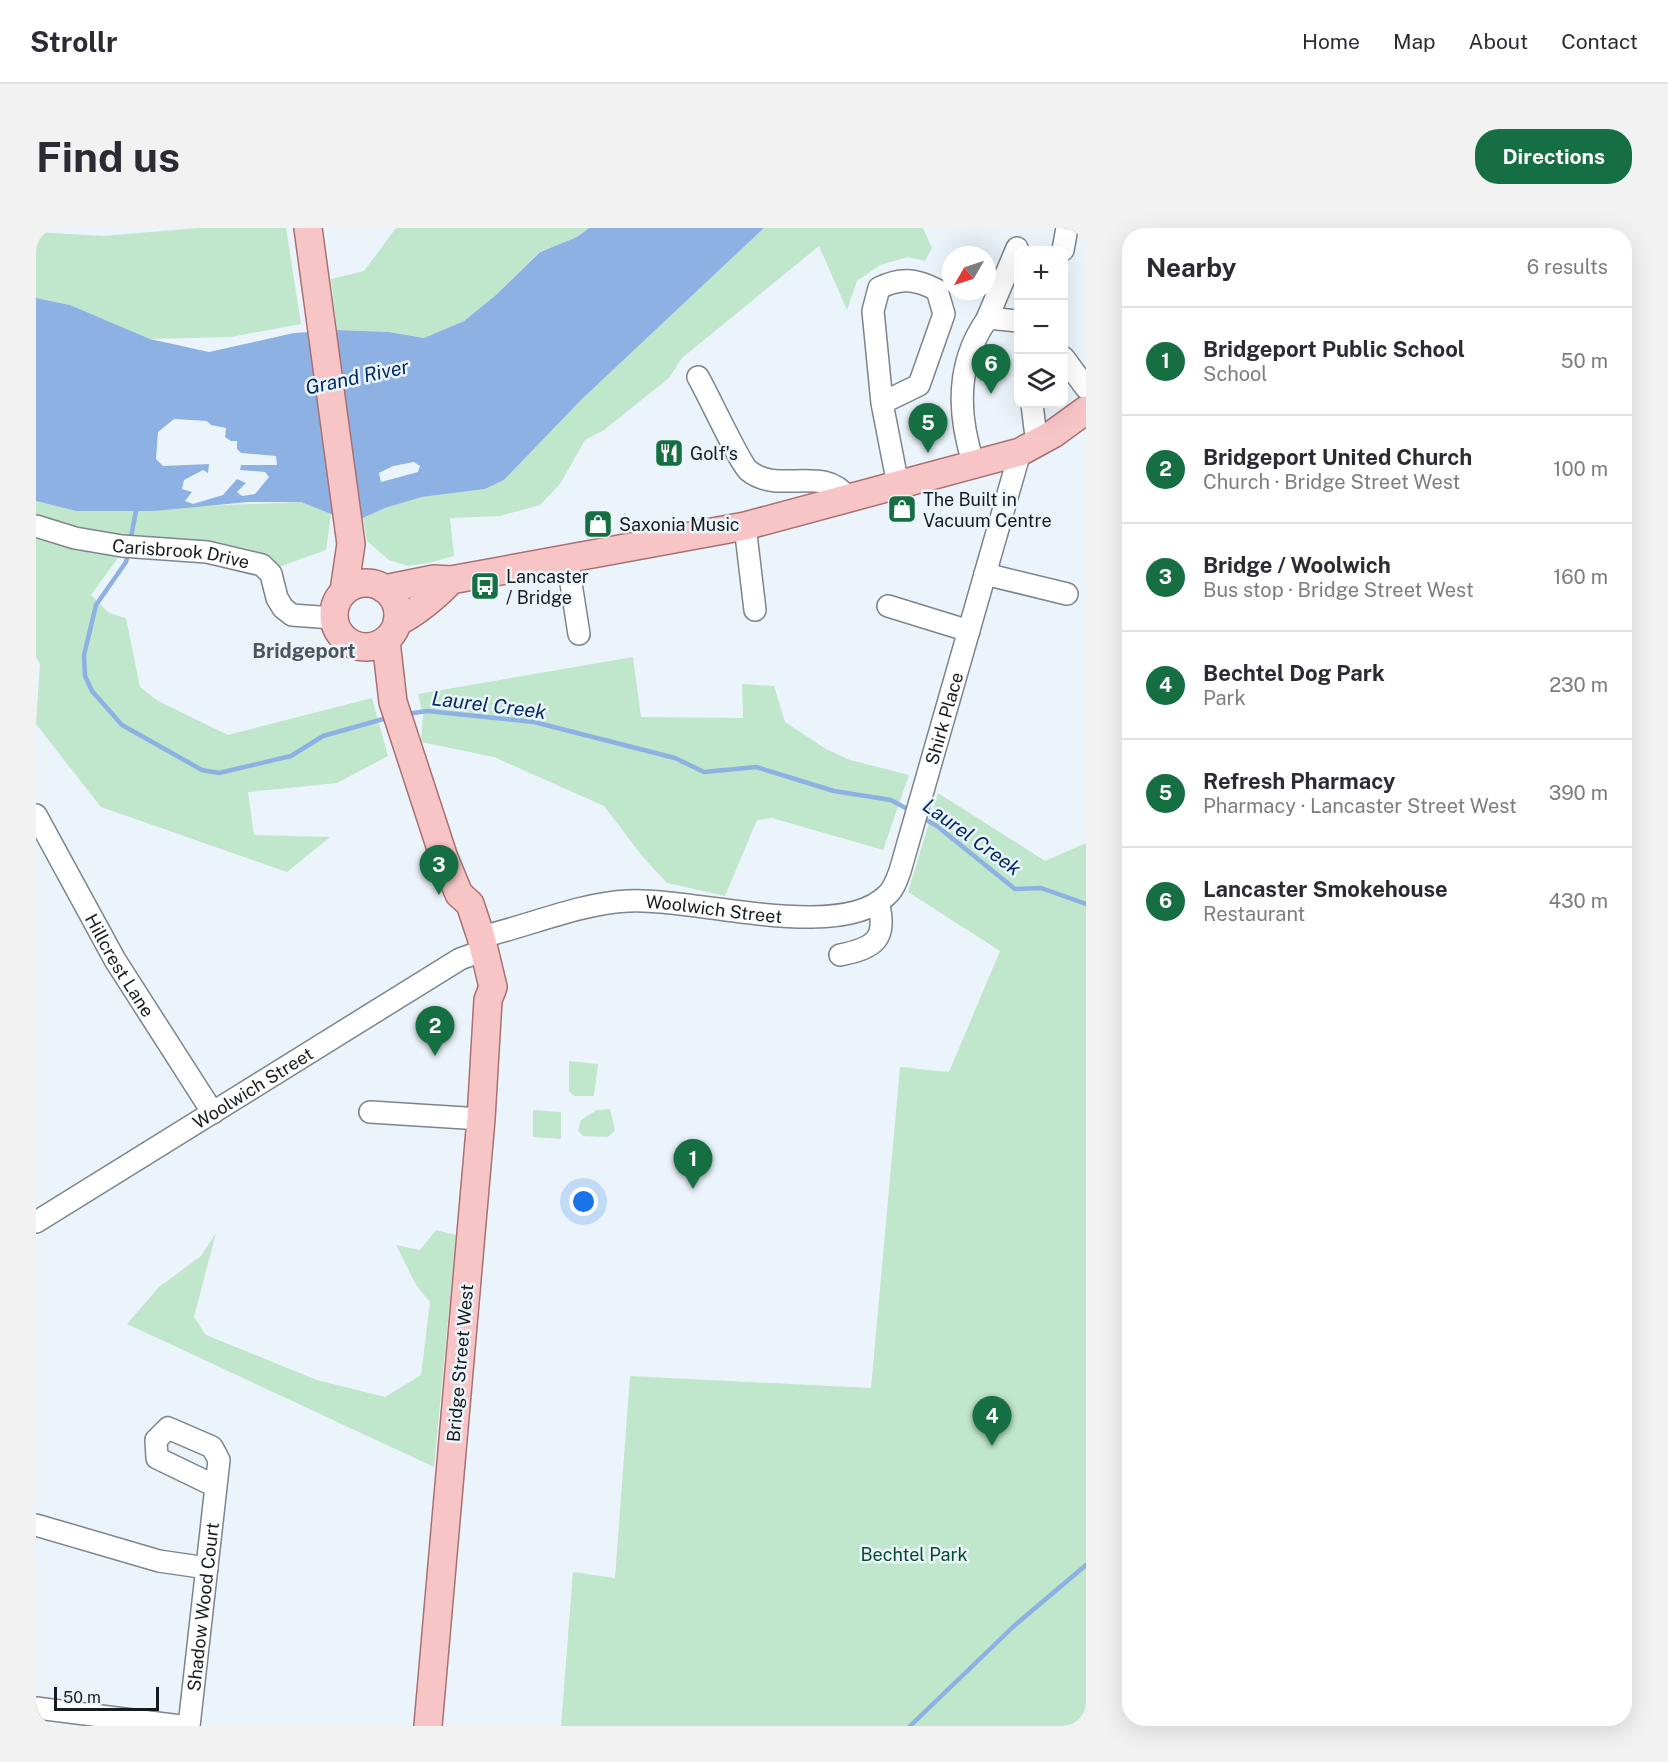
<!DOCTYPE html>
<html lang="en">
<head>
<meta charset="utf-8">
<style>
  :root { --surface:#fff; --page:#f2f2f3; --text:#2b2b33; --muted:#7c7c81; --line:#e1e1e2; --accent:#166f42 }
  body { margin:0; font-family:"Public Sans",sans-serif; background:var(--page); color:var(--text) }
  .controls { position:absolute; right:18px; top:18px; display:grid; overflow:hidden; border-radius:12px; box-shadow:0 6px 24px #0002 }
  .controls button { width:54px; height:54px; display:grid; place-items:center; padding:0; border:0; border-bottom:2px solid var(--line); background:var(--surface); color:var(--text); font:30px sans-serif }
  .compass { position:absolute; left:906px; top:18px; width:54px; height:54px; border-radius:50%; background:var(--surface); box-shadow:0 6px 24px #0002; rotate:231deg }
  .scale { position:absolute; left:18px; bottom:15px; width:105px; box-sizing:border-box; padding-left:6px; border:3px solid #181b1e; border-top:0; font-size:16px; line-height:21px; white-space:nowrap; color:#181b1e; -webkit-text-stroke:4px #ecf4fb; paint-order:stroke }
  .you { position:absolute; left:548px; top:974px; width:21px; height:21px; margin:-15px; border:4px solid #fff; border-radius:50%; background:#1a73e8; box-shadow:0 0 0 9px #1a73e833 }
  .badge { display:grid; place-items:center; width:39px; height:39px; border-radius:50%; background:var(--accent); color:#fff; font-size:20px; font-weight:700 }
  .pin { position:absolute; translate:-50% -50px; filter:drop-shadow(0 2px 3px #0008) }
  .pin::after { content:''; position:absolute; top:32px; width:21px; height:18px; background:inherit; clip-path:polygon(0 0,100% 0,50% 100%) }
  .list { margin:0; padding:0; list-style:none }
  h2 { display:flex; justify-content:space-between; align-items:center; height:78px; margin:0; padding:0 24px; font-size:26px }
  h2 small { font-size:20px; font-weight:400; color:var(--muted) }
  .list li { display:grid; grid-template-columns:39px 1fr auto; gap:18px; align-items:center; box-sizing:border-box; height:108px; padding:0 24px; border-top:2px solid var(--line) }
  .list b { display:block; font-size:22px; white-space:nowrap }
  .list p { margin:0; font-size:20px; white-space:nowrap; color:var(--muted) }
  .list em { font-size:20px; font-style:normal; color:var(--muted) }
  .icon { flex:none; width:33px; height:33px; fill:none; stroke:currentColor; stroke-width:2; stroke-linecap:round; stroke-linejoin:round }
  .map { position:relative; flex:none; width:1050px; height:1498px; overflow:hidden; border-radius:24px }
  header { display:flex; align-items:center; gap:36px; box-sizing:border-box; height:84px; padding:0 30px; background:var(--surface); border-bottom:2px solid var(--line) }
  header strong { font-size:28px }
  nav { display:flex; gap:33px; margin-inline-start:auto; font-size:21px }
  .intro { display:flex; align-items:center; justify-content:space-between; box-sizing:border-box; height:144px; padding:0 36px }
  h1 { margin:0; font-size:42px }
  .button { padding:15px 27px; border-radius:24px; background:var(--accent); color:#fff; font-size:21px; font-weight:700 }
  main { display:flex; gap:36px; padding:0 36px }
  aside { flex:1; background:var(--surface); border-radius:24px; box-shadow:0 6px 24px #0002 }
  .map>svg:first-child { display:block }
</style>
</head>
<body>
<header>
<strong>Strollr</strong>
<nav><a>Home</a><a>Map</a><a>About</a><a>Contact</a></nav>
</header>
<div class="intro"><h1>Find us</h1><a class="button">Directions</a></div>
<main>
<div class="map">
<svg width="1050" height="1498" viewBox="0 0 1050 1498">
  <rect width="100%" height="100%" fill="#ecf4fb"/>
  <path fill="#c0e6cc" d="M162,0H250L265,96L195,109L114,111L34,77L0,70V4L67,8Z
    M360,0H553L541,9L503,24L460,67L428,93L388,110L353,104L301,102L295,51L328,43Z
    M728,0H887L896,20L889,33L872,29L844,37L821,53L811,82L783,18L646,130L633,150L568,202L549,212L524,256L504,277L464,288L414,290L418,328L393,335L372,338L353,332L331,313L327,290L349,280L386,269L449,261L468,252L546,171Z
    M0,273L40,283L265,274L295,286L290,322L237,341L55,307L0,293Z
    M0,304L87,323L55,367L73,385L90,390L104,459L122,473L192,507L336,470L352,528L301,555L212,564L218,607L294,609L251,644L65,579L0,496L4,436L0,429Z
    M597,429L605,489L707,490L706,456L738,458L749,494L790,521L814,532L873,547L847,622L736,590L721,592L689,668L631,655L606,628L568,578L458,529L385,514L387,487L382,466Z
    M902,565L1009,633L1050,615V1498H525L537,1344L579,1350L594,1148L835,1160L864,839L913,844L964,723L872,664Z
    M533,833L562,836L558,868H538L533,863Z
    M574,881L579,902L572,909L547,908L542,902L545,892L561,882Z
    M497,882L525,884V911L497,909Z
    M400,1002L420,1007L398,1239L91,1096L123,1059L165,1028L180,1005L158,1089L170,1107L281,1152L349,1169L385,1147L394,1074L380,1057L360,1017L384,1022Z"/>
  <path fill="#8db1e3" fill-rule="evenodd" d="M553,0H728L546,171L468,252L449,261L386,269L349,280L327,290L295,286L265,274H212L118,283H40L0,273V70L34,77L114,111L173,124L258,105L301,102L353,104L388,110L428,93L460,67L504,24L541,9ZM138,191L171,193L175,197L190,200L189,209L195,213H201V221L205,225L240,228L241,237H205L204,242L229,244L233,249L219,266L206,268L201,264L210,255L201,251L187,267L157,276L149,273L156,264L146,261L148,252L167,242L172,245L173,236L127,238L120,231L122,204ZM378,234L384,238L382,244L345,254L343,245L357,238Z"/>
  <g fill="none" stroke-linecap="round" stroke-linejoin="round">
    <path stroke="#8db1e3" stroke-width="4.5" d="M94,314L101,278
      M92,325L90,334L60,377L48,427L49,448L56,463L86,497L166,542L183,545L255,528L287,508L351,490
      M371,486L391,483L498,494L639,530L668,544L720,539L798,563L855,572L875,583
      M885,589L901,598L979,661L1005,660L1050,676
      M874,1498L978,1398L1050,1337"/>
    <g stroke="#7d848a" stroke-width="24">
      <g id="minor">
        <path d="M1027,22L1031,0"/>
        <path d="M951,91L981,20"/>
        <path d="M1028,130L1050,160"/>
        <path d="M662,149C671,164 704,236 713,243C743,267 788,236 812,270"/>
        <path d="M846,175L883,157L908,86L901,62C880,51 865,49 843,60L837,83L846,175L862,257"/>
        <path d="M996,176L999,201L1004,213"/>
        <path d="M938,237C921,186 920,134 952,90L982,93"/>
        <path id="s1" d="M0,298L39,310L86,318L171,324L226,337L235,346L241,370L247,380L256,387L297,390"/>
        <path d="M709,298L719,382"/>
        <path d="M531,330L543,406"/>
        <path d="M949,346L1031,366"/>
        <path d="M852,378L933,403"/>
        <path id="s2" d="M0,587L79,732L177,885"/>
        <path id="s3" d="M445,709C492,698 545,675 592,673C655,669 804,715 851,667C858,661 861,651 864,643L984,224"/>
        <path d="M804,727C839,720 852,711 842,674"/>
        <path d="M334,884L445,891"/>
        <path id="s4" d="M0,994L424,731L435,727"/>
        <path d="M0,1297L123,1333L171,1340"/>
        <path d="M0,1480L145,1498"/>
        <path id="s5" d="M153,1498L183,1232L176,1219L132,1200L120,1212L121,1230L179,1258"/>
      </g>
    </g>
    <g stroke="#a77174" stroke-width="30">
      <path id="major" d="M272,0L315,316L308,363
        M298 387a32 32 0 1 1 64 0a32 32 0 1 1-64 0Z
        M348,361L398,351L415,352L709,298L984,224L1017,206L1050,182
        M361,394C377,387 403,366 415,352
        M350,413L357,474L408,630L423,666L434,676L445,709L457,759L452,772L445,891L392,1498"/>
    </g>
    <use href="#minor" stroke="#fff" stroke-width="21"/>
    <use href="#major" stroke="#f8c5c7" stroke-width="27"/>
  </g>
  <defs>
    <g id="restaurant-square" transform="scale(1.5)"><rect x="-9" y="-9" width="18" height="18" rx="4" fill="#166f42" stroke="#ecf4fb"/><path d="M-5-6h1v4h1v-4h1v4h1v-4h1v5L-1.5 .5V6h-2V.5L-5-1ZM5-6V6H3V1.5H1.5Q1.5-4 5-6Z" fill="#fff"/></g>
    <g id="shop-square" transform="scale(1.5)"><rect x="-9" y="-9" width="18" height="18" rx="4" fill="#166f42" stroke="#ecf4fb"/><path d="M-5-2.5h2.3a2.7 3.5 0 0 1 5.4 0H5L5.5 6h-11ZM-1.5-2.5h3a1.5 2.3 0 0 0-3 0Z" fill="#fff"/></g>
    <g id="bus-square" transform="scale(1.5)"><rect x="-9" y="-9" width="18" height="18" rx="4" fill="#166f42" stroke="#ecf4fb"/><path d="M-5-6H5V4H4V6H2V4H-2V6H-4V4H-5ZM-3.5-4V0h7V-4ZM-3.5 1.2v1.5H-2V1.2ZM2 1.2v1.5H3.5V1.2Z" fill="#fff"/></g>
  </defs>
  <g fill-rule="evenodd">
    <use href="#restaurant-square" x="633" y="225"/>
    <use href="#shop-square" x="866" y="281"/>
    <use href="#shop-square" x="562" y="296"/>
    <use href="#bus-square" x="449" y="358"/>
  </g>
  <g text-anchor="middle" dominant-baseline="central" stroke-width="5" stroke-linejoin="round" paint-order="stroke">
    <g font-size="18" fill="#181b1e" stroke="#ecf4fb" text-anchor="start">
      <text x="654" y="225">Golf's</text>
      <text x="887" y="271">The Built in<tspan x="887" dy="21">Vacuum Centre</tspan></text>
      <text x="583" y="296">Saxonia Music</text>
      <text x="470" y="348">Lancaster<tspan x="470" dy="21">/ Bridge</tspan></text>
    </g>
    <g font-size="18" fill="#181b1e" stroke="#ecf4fb">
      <text stroke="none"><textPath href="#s1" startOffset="148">Carisbrook Drive</textPath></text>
      <text stroke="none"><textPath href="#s3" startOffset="603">Shirk Place</textPath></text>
      <text stroke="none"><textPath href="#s3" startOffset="238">Woolwich Street</textPath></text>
      <text stroke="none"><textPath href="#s2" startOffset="172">Hillcrest Lane</textPath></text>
      <text stroke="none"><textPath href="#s4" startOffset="255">Woolwich Street</textPath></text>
      <text transform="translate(424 1135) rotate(-85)">Bridge Street West</text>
      <text stroke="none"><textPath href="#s5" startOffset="120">Shadow Wood Court</textPath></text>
    </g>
    <g font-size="18" fill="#004c29" stroke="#ecf4fb">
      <text x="878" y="1326">Bechtel Park</text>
    </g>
    <g font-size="20" font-style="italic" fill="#002c66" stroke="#ecf4fb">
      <text transform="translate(321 149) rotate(-12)">Grand River</text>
      <text transform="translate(453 477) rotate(7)">Laurel Creek</text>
      <text transform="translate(936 609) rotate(36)">Laurel Creek</text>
    </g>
    <g font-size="20" font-weight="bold" fill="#4e555a" stroke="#ecf4fb">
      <text x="268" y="423">Bridgeport</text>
    </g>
  </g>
</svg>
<div class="controls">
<button>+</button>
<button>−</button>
<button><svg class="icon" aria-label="layers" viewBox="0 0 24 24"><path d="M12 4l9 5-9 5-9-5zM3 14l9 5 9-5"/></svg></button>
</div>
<svg class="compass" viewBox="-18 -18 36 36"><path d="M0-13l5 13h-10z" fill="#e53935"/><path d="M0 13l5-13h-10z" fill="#7c7c81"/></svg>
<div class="scale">50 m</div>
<div class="you"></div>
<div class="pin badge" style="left:657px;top:961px">1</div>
<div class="pin badge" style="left:399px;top:828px">2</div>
<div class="pin badge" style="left:403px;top:667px">3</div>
<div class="pin badge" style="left:956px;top:1218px">4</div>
<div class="pin badge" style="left:892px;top:225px">5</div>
<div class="pin badge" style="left:955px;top:166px">6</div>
</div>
<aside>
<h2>Nearby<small>6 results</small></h2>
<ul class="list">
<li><span class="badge">1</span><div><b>Bridgeport Public School</b><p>School</p></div><em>50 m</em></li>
<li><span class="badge">2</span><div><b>Bridgeport United Church</b><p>Church · Bridge Street West</p></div><em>100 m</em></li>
<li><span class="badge">3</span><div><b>Bridge / Woolwich</b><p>Bus stop · Bridge Street West</p></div><em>160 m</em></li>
<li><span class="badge">4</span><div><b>Bechtel Dog Park</b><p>Park</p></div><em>230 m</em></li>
<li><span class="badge">5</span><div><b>Refresh Pharmacy</b><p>Pharmacy · Lancaster Street West</p></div><em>390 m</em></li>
<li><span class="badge">6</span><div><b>Lancaster Smokehouse</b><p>Restaurant</p></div><em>430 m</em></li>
</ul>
</aside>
</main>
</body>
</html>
